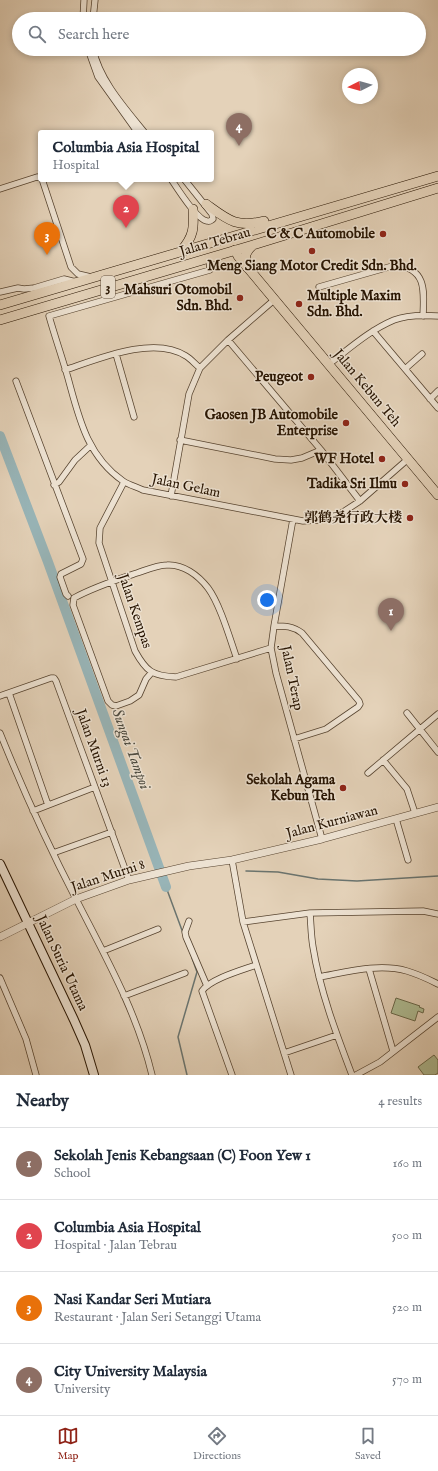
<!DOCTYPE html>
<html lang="en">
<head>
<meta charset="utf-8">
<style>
  :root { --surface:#fff; --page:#f2f2f3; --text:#1f2937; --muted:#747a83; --line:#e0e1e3; --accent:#8f2418 }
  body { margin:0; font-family:"IM FELL English","Noto Serif SC",serif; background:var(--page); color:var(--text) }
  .compass { position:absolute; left:342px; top:68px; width:36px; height:36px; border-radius:50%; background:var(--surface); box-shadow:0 2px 6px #0003; rotate:264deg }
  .you { position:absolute; left:267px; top:600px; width:14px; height:14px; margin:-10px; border:3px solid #fff; border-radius:50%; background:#1a73e8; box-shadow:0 0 0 6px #1a73e833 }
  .badge { display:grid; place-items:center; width:26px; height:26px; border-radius:50%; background:var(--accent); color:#fff; font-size:13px; font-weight:700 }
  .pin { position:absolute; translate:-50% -33px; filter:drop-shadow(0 1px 2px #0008) }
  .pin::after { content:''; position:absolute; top:21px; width:14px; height:12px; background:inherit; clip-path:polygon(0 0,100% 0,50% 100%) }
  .popup { position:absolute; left:38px; top:130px; width:176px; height:52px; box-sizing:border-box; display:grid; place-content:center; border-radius:4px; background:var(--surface); filter:drop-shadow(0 1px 3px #0005); font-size:13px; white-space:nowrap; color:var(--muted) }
  .popup b { font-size:15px; color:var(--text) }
  .popup::after { content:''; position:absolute; left:50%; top:100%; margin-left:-8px; border:8px solid transparent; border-top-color:var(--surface) }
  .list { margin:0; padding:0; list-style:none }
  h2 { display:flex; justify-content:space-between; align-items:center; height:52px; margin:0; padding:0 16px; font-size:17px }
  h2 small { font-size:13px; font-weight:400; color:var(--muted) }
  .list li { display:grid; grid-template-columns:26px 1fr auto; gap:12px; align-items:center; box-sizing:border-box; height:72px; padding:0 16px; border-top:1px solid var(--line) }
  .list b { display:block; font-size:15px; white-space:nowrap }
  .list p { margin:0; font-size:13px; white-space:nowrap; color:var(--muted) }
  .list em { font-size:13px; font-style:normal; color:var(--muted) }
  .icon { flex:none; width:22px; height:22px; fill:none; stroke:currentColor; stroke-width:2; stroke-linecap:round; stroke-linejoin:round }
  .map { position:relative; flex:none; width:438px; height:1075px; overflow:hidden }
  .search { position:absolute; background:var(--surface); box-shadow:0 2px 6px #0003; left:12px; right:12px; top:12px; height:44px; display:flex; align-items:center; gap:10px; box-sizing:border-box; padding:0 14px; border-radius:22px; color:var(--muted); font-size:15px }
  .sheet { height:340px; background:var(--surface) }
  nav { display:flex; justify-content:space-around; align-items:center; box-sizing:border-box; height:56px; border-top:1px solid var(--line); background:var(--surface); font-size:11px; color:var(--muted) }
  nav a { display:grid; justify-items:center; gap:2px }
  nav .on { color:var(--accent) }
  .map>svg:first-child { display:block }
</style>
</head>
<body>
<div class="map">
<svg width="438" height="1075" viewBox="0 0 438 1075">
  <rect width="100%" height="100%" fill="#e4d2b9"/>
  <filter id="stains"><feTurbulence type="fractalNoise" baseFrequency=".005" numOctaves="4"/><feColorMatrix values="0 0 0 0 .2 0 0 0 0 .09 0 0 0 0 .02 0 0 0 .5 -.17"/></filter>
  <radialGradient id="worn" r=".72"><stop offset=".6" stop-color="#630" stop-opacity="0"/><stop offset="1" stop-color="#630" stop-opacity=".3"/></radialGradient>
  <path fill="#afbd94" stroke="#6a684a" d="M396,998L420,1006L419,1007L424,1009L423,1013L418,1011L415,1021L391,1013Z
    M434,1055L438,1060V1073L435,1075H424L418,1067Z"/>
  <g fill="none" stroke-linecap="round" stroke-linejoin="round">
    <path stroke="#6a746f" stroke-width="1.5" d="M246,871L278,872L318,879L357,881L438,876
      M166,887L183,933
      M187,1075L178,1037L197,972L192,958"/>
    <path stroke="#98b5b8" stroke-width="10" d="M0,436L48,562L166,887"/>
    <g stroke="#56432f" stroke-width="7">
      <path id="minor" d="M83,19L84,0
        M93,19L95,0
        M88,49L98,77L138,133
        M93,49C100,81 125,108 145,133
        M42,179L71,267L78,274L91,277
        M171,179C177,188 197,220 207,221C210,222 210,221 213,219L212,214L184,179
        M0,189L37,177L41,178
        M209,258L210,270L49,316C55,337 62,357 68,378C79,418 87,456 123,481C129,485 137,487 143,490L303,521L320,520L337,516L360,501L408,459
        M319,287L396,265C427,269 424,291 423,316
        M0,292L18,288L24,289L34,288L64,279L76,282
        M373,331L438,408
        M228,340L321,450L360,501
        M116,354L134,417
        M329,364C350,348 370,330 394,320C407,315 424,315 438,316
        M405,369L422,354
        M65,370C98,359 154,335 186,356C191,359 195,364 200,368
        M16,381L83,559L81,564L61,574L60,577L66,594L68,596
        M430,399L438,391
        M180,440L275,459L291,460L302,458L321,450
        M124,482L100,528L99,543L135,651C146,671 152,676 176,677L271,648
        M54,485L59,482L75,460L90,446
        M171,496L189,394L200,368L228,340L274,300
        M293,519L274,626L271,648L276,673L322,839
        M274,626C285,626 293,626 302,633L359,701L360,704L358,707L326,729L294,739
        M152,672L146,679L139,695L130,701L116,706L112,705L108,701L73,605L74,598C94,587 116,580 137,573C146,570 157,565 167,565C183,564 198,575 208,588C220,604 230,639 237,659
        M9,693L48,805
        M0,696L51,678H54L56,681L129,880
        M407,713L438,752
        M0,733C23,790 48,845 76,899C105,956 137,1012 152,1075
        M383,760L407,789L415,813
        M368,773L438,714
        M33,811L95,787
        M396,819L408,860
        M53,853L112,832
        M232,860L243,922L291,1075
        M310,913C311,924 311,936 313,947C320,991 336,1033 352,1075
        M189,921L185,932L186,937L207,986
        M243,922L310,913L423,911L438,914
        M103,951L158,929
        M369,969L393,1051
        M319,977C347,972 379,963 407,971C418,974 428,979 438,984
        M0,978L26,1039L36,1075
        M124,996L185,973
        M284,1053L337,1035
        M232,1075L202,991C210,979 242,970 256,965
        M356,1075L380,1062L438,1017"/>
    </g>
    <g stroke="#56432f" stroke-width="8">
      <path id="tertiary" d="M0,937L76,899L129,880L189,866L232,860L322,839L438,807"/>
    </g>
    <g stroke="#261301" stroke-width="10">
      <path id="secondary" d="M0,864L74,1020L85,1045L94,1075"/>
    </g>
    <g stroke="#261301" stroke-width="10">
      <path id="primary" d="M235,250L238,256L438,495"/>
    </g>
    <g stroke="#261301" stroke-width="10">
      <path id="trunk" d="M206,204C228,220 236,228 264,221
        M181,251C194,236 194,228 193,209
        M247,267C244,257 245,252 253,245
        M0,305L438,176
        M0,320L253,245L438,188"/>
    </g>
    <use href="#minor" stroke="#ede2d2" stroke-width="5.5"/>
    <use href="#tertiary" stroke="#ede2d2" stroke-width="7"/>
    <use href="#secondary" stroke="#ede2d2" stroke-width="8"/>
    <use href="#primary" stroke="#e4d2b9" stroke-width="9"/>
    <use href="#trunk" stroke="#e4d2b9" stroke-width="9"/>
  </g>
  <g fill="#8f2418" stroke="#ede2d2" stroke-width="1.5">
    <circle cx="383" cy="234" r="4"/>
    <circle cx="312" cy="251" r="4"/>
    <circle cx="240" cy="298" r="4"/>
    <circle cx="299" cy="304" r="4"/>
    <circle cx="311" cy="377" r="4"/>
    <circle cx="346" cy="423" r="4"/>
    <circle cx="382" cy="459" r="4"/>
    <circle cx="405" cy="484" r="4"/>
    <circle cx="410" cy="518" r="4"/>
    <circle cx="343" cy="788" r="4"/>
  </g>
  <g text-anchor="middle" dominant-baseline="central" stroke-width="3" stroke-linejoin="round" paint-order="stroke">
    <rect fill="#ede2d2" stroke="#625140" stroke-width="1" x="101" y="276" width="14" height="22" rx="3"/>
    <g font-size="13" font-weight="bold" fill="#261301">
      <text x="108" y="287">3</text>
    </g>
    <g font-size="14" font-weight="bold" fill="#261301" stroke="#ede2d2" text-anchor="end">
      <text x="375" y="234">C &amp; C Automobile</text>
      <text x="312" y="266" text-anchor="middle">Meng Siang Motor Credit Sdn. Bhd.</text>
      <text x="232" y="290">Mahsuri Otomobil<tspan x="232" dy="16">Sdn. Bhd.</tspan></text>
      <text x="307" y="296" text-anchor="start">Multiple Maxim<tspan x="307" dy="16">Sdn. Bhd.</tspan></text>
      <text x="303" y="377">Peugeot</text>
      <text x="338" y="415">Gaosen JB Automobile<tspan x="338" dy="16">Enterprise</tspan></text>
      <text x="374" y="459">WF Hotel</text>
      <text x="397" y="484">Tadika Sri Ilmu</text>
      <text x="402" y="518">郭鹤尧行政大楼</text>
      <text x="335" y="780">Sekolah Agama<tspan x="335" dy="16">Kebun Teh</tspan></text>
    </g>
    <g font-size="14" fill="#261301" stroke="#ede2d2">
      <text transform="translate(215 242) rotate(-16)">Jalan Tebrau</text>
      <text transform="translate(367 388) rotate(50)">Jalan Kebun Teh</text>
      <text transform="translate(186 486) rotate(12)">Jalan Gelam</text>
      <text transform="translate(135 611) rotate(71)">Jalan Kempas</text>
      <text transform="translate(292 678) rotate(78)">Jalan Terap</text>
      <text transform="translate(94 748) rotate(70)">Jalan Murni 13</text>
      <text transform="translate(332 822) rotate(-15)">Jalan Kurniawan</text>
      <text transform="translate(108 876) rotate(-18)">Jalan Murni 8</text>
      <text transform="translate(62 963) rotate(65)">Jalan Suria Utama</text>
    </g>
    <g font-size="15" font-style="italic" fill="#4e4c41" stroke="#ede2d2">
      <text transform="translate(131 749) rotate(70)">Sungai Tampoi</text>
    </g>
  </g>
  <rect width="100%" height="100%" filter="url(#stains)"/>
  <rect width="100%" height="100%" fill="url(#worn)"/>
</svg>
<svg class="compass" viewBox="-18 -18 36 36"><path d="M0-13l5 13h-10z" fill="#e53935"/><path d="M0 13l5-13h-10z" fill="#747a83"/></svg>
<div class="you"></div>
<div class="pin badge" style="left:391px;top:631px;background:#8d6e63">1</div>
<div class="pin badge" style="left:126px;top:228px;background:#e0444e">2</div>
<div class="popup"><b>Columbia Asia Hospital</b>Hospital</div>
<div class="pin badge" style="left:47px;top:255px;background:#e8710a">3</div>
<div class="pin badge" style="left:239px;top:146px;background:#8d6e63">4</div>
<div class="search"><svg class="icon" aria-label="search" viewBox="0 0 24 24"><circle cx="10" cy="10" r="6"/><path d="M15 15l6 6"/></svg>Search here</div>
</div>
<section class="sheet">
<h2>Nearby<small>4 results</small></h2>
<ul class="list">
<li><span class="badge" style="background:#8d6e63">1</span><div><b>Sekolah Jenis Kebangsaan (C) Foon Yew 1</b><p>School</p></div><em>160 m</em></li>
<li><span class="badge" style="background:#e0444e">2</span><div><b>Columbia Asia Hospital</b><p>Hospital · Jalan Tebrau</p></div><em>500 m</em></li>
<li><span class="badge" style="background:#e8710a">3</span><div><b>Nasi Kandar Seri Mutiara</b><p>Restaurant · Jalan Seri Setanggi Utama</p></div><em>520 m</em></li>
<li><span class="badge" style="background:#8d6e63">4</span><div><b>City University Malaysia</b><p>University</p></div><em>570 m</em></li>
</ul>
</section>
<nav>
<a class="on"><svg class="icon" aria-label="map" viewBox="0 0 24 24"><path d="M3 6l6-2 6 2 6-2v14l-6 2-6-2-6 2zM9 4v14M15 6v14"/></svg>Map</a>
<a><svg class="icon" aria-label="directions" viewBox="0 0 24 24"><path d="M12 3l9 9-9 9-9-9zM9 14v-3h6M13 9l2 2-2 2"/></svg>Directions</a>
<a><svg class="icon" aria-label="saved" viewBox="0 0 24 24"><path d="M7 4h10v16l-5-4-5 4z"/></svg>Saved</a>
</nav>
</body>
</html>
